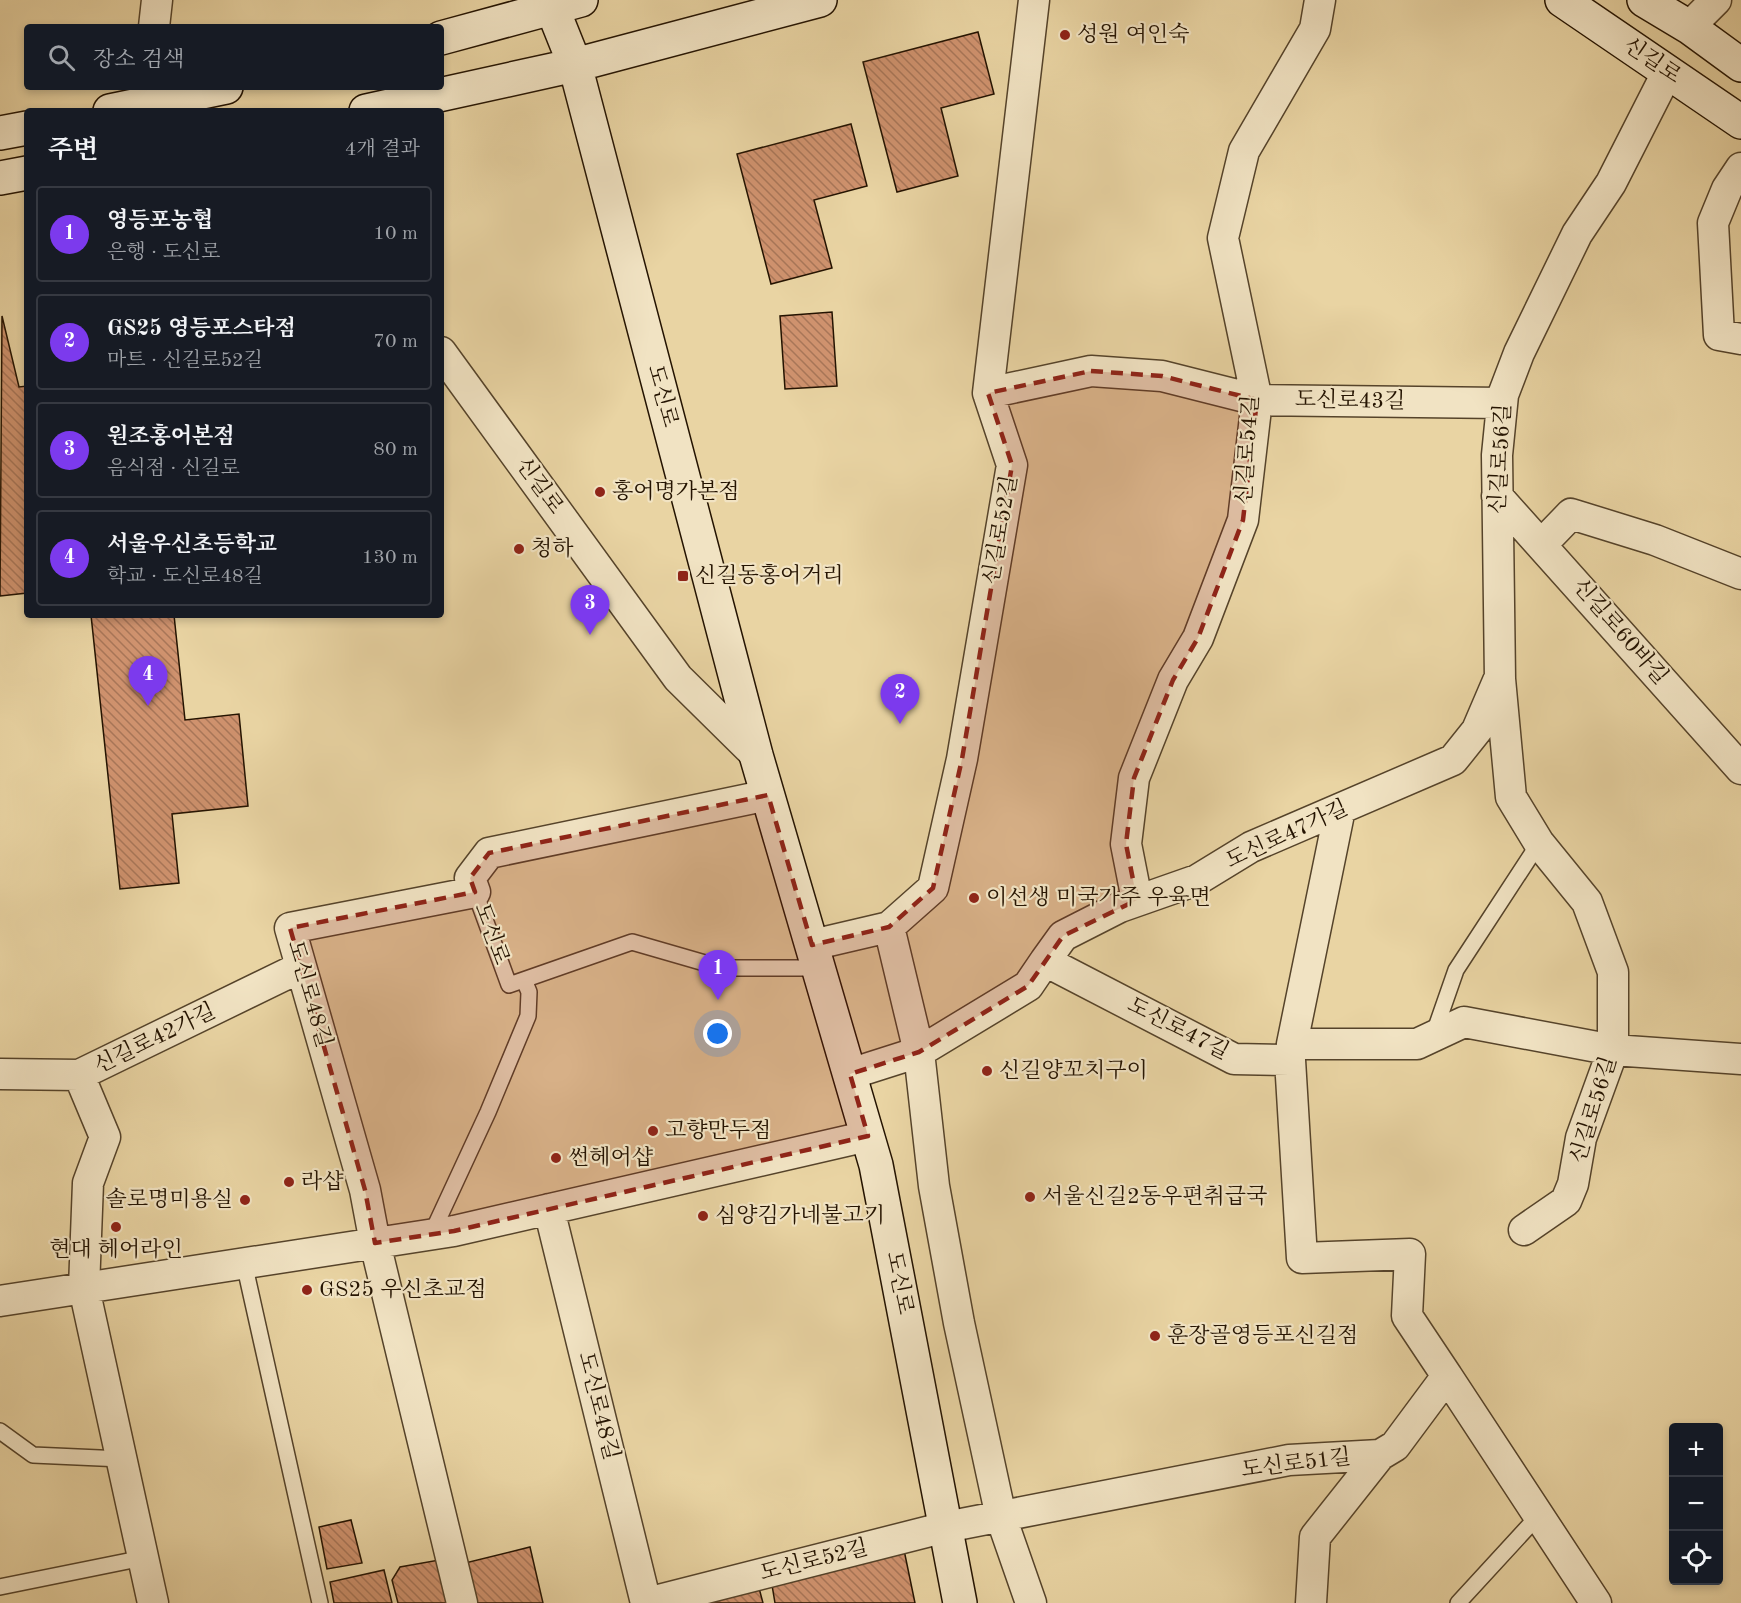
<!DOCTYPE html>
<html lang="ko">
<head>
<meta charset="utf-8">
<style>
  :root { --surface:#171b24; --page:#20242c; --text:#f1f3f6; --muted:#9ea1a6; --line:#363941; --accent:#7c3aed }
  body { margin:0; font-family:"Old Standard TT","Noto Serif KR",serif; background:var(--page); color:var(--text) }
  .controls { position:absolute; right:18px; bottom:18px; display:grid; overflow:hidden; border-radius:6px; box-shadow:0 3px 9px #0003 }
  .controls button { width:54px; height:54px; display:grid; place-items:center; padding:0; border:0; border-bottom:2px solid var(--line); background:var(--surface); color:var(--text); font:30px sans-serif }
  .you { position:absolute; left:718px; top:1034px; width:21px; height:21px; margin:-15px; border:4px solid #fff; border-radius:50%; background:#1a73e8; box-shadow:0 0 0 9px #1a73e833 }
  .badge { display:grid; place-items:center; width:39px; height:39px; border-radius:50%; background:var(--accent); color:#fff; font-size:20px; font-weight:700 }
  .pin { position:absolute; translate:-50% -50px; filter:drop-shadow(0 2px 3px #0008) }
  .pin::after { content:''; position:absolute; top:32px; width:21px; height:18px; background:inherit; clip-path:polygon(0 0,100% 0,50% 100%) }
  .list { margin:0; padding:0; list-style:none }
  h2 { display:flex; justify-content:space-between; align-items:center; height:78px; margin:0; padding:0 24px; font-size:26px }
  h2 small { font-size:20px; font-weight:400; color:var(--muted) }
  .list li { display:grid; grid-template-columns:39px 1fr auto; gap:18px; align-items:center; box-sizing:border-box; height:96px; margin:0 12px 12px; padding:0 12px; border:2px solid var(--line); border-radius:6px }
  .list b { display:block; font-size:22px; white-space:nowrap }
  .list p { margin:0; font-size:20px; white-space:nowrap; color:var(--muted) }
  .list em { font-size:20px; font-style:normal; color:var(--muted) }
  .icon { flex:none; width:33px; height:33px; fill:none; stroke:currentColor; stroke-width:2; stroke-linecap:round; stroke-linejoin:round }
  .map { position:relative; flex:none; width:1741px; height:1603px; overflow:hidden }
  .search { position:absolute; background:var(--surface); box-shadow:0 3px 9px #0003; left:24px; top:24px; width:420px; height:66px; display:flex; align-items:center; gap:15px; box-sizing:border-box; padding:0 21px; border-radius:6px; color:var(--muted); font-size:22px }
  .panel { position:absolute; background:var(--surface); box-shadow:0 3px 9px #0003; left:24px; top:108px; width:420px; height:510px; border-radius:6px }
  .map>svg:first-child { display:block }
</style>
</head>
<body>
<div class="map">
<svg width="1741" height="1603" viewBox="0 0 1741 1603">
  <defs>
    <pattern id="building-back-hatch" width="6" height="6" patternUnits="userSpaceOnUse" patternTransform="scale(1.5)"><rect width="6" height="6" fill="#cf926e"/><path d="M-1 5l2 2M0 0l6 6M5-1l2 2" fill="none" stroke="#a87658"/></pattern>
  </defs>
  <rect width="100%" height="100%" fill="#e9d4a3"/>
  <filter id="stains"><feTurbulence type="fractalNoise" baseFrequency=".00333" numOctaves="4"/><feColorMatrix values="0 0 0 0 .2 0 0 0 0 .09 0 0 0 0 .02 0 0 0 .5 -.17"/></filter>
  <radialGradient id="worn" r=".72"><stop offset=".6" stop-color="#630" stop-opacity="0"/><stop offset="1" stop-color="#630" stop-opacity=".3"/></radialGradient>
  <path fill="url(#building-back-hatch)" stroke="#241301" stroke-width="1.5" d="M978,32L994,94L941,108L958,176L897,192L863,62Z
    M851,124L867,186L814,200L832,268L771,284L737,154Z
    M832,312L837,386L785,389L780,316Z
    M2,316L19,387L27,386V593L0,596Z
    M91,615H174L185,720L239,714L248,806L172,814L179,883L120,889Z
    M351,1520L362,1563L327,1569L319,1527Z
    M530,1547L543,1603H470L461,1564Z
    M904,1550L915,1603H775L772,1585Z
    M439,1560L452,1603H398L392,1580L400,1567Z
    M384,1570L392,1603H334L330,1582Z
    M759,1588L763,1603H711L709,1597Z"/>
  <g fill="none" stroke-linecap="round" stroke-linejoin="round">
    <g stroke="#55432a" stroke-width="18">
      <path id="lane" d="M475,892L509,985L632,942L722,968H819
        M1433,1036L1456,970L1539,843
        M431,1235L488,1112L528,1016L529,992L524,980
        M244,1263L320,1603
        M0,1431L33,1455L122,1459
        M0,1587L143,1558
        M1458,1603L1538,1516"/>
    </g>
    <g stroke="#55432a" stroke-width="33">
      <path id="street" d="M154,27L157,0
        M1689,27L1716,0
        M1741,168L1727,189L1713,223L1719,335L1741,339
        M441,352L678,678L756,755
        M988,393L1091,371L1162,376L1257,400L1502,403
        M1497,496L1741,769
        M1542,544L1571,514L1655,540L1741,574
        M1340,809L1292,1044H1417L1464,1022L1613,1050L1741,1059
        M1137,900L1126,844L1134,778L1173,680L1198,638L1243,520L1257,400L1223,238L1244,151L1315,29L1320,0
        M889,927L919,1052L934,1186L959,1323L1001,1517L1031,1603
        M812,945L889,927L933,888L962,759L1012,465L988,393L1034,0
        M1045,961L1063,936L1120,907L1197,880L1251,847L1453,760L1477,730L1498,681
        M0,1074L79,1075L301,967
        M850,1074L919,1052L1028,986L1045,961L1234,1059L1290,1060L1302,1258L1410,1254L1407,1316L1447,1376
        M79,1075L105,1137L88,1183L84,1288L153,1603
        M549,1209L646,1603
        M1524,1230L1566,1201L1573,1184L1581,1138L1613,1050V972L1587,902L1539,843L1511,797L1500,679L1497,455L1503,395L1519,353L1577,234L1611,183L1668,71
        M0,1301L454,1231L868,1136
        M462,1603L375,1243L365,1190L290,928L475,892L470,878L489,853L768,795
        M647,1603L946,1527L1289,1460L1380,1455L1395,1446L1447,1376L1596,1603
        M1311,1603L1315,1537L1380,1455"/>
    </g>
    <g stroke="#241301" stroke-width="36">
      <path id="secondary" d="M549,0L575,65L756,755L876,1165L960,1603
        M1562,0L1741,122
        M1644,0L1689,27L1741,65
        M441,38L581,0
        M110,111L226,87
        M366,111L575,65L820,0
        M0,133L27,128
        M0,178L27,173"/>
    </g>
    <use href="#lane" stroke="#f1e3c3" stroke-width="15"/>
    <use href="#street" stroke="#f1e3c3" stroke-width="30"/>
    <use href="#secondary" stroke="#f1e3c3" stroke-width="33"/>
  </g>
  <path fill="#8f2418" fill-opacity="0.2" stroke="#8f2418" stroke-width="4.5" stroke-dasharray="12 8" stroke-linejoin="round" d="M1091,371L1162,376L1257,400L1243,520L1198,638L1173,680L1134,778L1126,844L1137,900L1063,936L1028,986L919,1052L850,1074L868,1136L454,1231L375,1243L365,1190L290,928L475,892L470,878L489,853L768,795L812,945L889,927L933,888L962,759L1012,465L988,393Z"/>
  <g fill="#8f2418" stroke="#f1e3c3" stroke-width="2">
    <circle cx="1065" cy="35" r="6"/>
    <circle cx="600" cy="492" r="6"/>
    <circle cx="519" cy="549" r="6"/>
    <rect x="677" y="570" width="12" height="12" rx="3"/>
    <circle cx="974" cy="898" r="6"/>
    <circle cx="987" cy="1071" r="6"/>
    <circle cx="653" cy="1131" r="6"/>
    <circle cx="556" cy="1158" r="6"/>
    <circle cx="289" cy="1182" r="6"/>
    <circle cx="1030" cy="1197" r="6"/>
    <circle cx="245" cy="1200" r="6"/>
    <circle cx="703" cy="1216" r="6"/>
    <circle cx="116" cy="1227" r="6"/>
    <circle cx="307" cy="1290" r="6"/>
    <circle cx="1155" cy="1336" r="6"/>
  </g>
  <g text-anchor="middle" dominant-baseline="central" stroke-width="4.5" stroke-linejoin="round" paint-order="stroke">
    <g font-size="22" fill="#241301" stroke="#f1e3c3" text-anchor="start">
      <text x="1077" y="35">성원 여인숙</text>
      <text x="612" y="492">홍어명가본점</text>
      <text x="531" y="549">청하</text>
      <text x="695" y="576">신길동홍어거리</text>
      <text x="986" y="898">이선생 미국가주 우육면</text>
      <text x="999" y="1071">신길양꼬치구이</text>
      <text x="665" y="1131">고향만두점</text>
      <text x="568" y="1158">썬헤어샵</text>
      <text x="301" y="1182">라샵</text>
      <text x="1042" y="1197">서울신길2동우편취급국</text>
      <text x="233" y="1200" text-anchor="end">솔로명미용실</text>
      <text x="715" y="1216">심양김가네불고기</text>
      <text x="116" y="1250" text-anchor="middle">현대 헤어라인</text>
      <text x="319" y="1290">GS25 우신초교점</text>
      <text x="1167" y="1336">훈장골영등포신길점</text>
    </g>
    <g font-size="22" fill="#241301" stroke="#f1e3c3">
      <text transform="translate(1652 61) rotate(34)">신길로</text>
      <text transform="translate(662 396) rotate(75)">도신로</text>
      <text transform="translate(1350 401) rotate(1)">도신로43길</text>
      <text transform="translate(1248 450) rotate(-86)">신길로54길</text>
      <text transform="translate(1501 459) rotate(-87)">신길로56길</text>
      <text transform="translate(539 486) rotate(54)">신길로</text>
      <text transform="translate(1001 530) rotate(-80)">신길로52길</text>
      <text transform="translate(1620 632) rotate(49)">신길로60바길</text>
      <text transform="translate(1287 835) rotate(-25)">도신로47가길</text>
      <text transform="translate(491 934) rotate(70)">도신로</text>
      <text transform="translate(309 994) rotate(74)">도신로48길</text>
      <text transform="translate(1178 1029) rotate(27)">도신로47길</text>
      <text transform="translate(155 1039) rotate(-26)">신길로42가길</text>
      <text transform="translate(1594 1110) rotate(-73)">신길로56길</text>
      <text transform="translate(899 1283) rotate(79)">도신로</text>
      <text transform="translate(598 1406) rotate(76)">도신로48길</text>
      <text transform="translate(1296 1464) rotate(-7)">도신로51길</text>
      <text transform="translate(814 1561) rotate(-14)">도신로52길</text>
    </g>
  </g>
  <rect width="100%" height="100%" filter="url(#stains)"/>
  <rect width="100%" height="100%" fill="url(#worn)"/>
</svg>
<div class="controls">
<button>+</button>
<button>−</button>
<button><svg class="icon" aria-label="locate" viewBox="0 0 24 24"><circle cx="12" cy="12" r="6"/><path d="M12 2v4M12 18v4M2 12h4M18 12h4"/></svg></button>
</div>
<div class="you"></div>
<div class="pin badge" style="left:718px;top:1000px">1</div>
<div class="pin badge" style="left:900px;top:724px">2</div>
<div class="pin badge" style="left:590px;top:635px">3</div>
<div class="pin badge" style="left:148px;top:706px">4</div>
<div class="search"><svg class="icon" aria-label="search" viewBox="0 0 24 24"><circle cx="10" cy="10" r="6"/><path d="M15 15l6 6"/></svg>장소 검색</div>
<section class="panel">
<h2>주변<small>4개 결과</small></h2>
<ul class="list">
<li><span class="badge">1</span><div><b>영등포농협</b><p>은행 · 도신로</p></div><em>10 m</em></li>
<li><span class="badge">2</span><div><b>GS25 영등포스타점</b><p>마트 · 신길로52길</p></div><em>70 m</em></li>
<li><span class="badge">3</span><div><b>원조홍어본점</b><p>음식점 · 신길로</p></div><em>80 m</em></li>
<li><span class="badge">4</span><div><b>서울우신초등학교</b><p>학교 · 도신로48길</p></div><em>130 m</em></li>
</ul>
</section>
</div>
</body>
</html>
